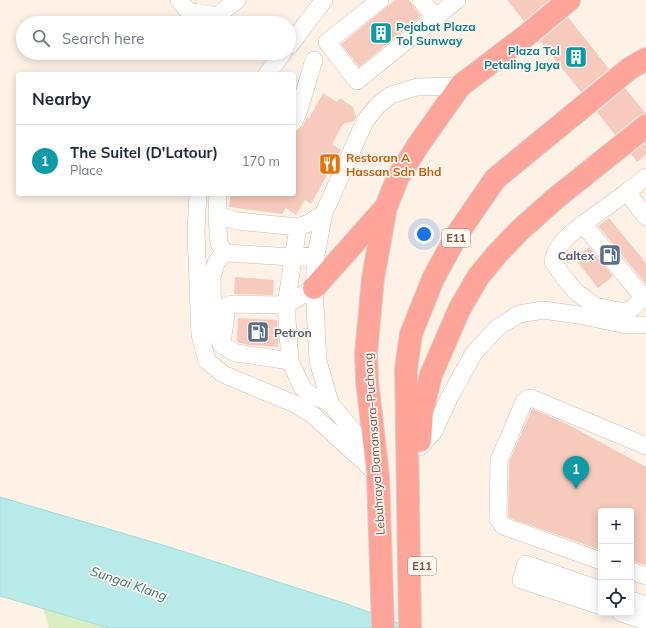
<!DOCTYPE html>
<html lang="en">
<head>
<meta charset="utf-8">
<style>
  :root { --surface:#fff; --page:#f2f2f3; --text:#1f2937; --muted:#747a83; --line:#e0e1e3; --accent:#b45309 }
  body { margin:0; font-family:Mulish,sans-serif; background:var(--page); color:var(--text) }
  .controls { position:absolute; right:12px; bottom:12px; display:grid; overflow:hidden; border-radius:4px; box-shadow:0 2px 10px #0003 }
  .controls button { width:36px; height:36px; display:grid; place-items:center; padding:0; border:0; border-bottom:1px solid var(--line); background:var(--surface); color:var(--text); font:20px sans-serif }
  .you { position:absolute; left:424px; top:234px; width:14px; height:14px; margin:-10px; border:3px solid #fff; border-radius:50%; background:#1a73e8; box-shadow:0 0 0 6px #1a73e833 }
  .badge { display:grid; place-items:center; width:26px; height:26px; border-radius:50%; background:var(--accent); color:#fff; font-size:13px; font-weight:700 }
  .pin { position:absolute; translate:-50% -33px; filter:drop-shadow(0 1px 2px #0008) }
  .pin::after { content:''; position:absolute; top:21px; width:14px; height:12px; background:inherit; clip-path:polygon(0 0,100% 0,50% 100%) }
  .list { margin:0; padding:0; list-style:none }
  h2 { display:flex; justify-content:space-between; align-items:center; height:52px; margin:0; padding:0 16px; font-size:17px }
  h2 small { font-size:13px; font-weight:400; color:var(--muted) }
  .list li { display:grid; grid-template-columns:26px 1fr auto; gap:12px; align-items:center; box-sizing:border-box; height:72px; padding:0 16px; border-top:1px solid var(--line) }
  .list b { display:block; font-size:15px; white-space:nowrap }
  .list p { margin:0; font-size:13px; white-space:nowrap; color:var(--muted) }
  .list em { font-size:13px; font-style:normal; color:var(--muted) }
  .icon { flex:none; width:22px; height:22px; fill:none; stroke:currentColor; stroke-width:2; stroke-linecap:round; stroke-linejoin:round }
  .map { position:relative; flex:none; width:646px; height:628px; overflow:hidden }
  .search { position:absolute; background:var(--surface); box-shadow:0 2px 10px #0003; left:16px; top:16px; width:280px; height:44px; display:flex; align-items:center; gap:10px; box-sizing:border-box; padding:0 14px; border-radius:22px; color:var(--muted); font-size:15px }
  .panel { position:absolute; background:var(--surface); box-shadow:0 2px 10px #0003; left:16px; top:72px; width:280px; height:124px; border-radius:4px }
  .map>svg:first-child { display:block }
</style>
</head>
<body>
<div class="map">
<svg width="646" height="628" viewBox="0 0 646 628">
  <rect width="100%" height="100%" fill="#fef2e7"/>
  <path fill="#dbeec3" d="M43,608L109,628H49Z"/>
  <path fill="#b9eaea" stroke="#9edddd" d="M0,497L166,546L350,605L411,628H109L0,596Z"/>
  <path fill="#f6cabc" d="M395,0H409L421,16L359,67L341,44Z
    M507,0H549L524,21Z
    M568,17L609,69L581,92L540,41Z
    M625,88L646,114L638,116L615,135L597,112Z
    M323,93L337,102L340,98L353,107L356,117L354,121L343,124L332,144L341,150L311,204L305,200L296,215L286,208L282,214L229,207L231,194L274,195V194H294V132L300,130L303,126L307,117L309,118Z
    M646,142V155L637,162L631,154Z
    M609,218L646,263V284L598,226Z
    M589,247L613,276L598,288L575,259Z
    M235,277L274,280L273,295L234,294Z
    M238,318L277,320L278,347L249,345L237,342Z
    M532,409L569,425L646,467V565L631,561V511H601V550L509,518L508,516L509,462Z"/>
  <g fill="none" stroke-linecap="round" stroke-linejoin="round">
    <g stroke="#d4baae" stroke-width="18">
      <path id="minor" d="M179,0L188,11L217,16L237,0
        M380,0L327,42L357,81L457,0
        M421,0L436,18
        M289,46L324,0
        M267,74L283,53
        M294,122C303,102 307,81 314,60
        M646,177L627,192L646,217
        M627,192L583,224L644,298L646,294
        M198,194L196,231L200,334L207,361L223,374L295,404L313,415L374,471
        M217,215L218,194
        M583,224C569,235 556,244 553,262L563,276L575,291L595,306L619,311H625L631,309L644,298
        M298,227L286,305L290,361L302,387L309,394L330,403
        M224,253L216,263L212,276L213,328L222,345L236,353L290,361
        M316,255L293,257L224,253L219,243L217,215L237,221L298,227L309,223L324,213
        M222,343L227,306L232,304L286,305L314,288
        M420,447L434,431L450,396L474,353L497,328L519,314L543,310L579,315L626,325H646
        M377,464L358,437L330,403L318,361L314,288L316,255L324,213L365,121L378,105L391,95L417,87L460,86
        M601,561L503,526L498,519L499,460L524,402L527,399L531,398L646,446
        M631,571L646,576
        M601,590L526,564L521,580L601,606
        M631,600L646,605
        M621,613L646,621"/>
    </g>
    <g stroke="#dacfcc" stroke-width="24">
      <path id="highway" d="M314,288L386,207
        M420,441L422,412L431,375L459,310L478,277L497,254L520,230L556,198L646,126
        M383,628L378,476L367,381L366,353L373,278L386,207L398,177L419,144L460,86L527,35L569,0
        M410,628L406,369L411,334L433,279L458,233L495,179L629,69L646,59"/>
    </g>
    <use href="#minor" stroke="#fff" stroke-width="17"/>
    <use href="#highway" stroke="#fea498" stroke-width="22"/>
  </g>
  <defs>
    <g id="building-square" transform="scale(1.15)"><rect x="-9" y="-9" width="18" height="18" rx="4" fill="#0f9aa8" stroke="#fff6ef"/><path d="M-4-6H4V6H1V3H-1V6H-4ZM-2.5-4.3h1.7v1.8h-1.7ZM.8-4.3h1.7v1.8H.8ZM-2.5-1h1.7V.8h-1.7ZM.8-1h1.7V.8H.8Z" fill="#fff"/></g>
    <g id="restaurant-square" transform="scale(1.15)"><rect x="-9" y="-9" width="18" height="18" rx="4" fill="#e8710a" stroke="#fff6ef"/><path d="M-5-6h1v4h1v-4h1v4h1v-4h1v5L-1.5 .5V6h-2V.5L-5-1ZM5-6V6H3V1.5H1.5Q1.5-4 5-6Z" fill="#fff"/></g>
    <g id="fuel-square" transform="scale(1.15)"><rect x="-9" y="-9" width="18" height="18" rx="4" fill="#5c6f8a" stroke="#fff6ef"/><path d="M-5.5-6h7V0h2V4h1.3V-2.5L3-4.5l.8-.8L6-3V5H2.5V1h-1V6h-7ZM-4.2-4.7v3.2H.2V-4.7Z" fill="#fff"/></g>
  </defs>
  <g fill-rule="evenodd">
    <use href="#building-square" x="381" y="33"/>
    <use href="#building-square" x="576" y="57"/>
    <use href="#restaurant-square" x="330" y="164"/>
    <use href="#fuel-square" x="610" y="255"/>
    <use href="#fuel-square" x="258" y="332"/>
  </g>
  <g text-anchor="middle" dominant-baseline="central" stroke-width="3.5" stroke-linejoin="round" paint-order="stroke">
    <g fill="#fff6ef" stroke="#a3847a" stroke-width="1">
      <rect x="442" y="229" width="28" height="18" rx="3"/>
      <rect x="408" y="557" width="28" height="18" rx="3"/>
    </g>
    <g font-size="11" font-weight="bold" fill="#7b5348">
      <text x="456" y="238">E11</text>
      <text x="422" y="566">E11</text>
    </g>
    <g font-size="12" font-weight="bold" fill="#0d838f" stroke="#fff6ef" text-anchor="start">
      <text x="396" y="26">Pejabat Plaza<tspan x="396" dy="14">Tol Sunway</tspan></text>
      <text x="560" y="50" text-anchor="end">Plaza Tol<tspan x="560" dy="14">Petaling Jaya</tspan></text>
    </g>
    <g font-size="12" font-weight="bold" fill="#c56008" stroke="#fff6ef" text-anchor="start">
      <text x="346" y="157">Restoran A<tspan x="346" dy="14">Hassan Sdn Bhd</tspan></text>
    </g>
    <g font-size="12" font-weight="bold" fill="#4e5e75" stroke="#fff6ef" text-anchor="end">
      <text x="594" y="255">Caltex</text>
      <text x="274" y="332" text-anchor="start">Petron</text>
    </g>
    <g font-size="12" fill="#7b5348" stroke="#fff6ef">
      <text transform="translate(374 444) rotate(-94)">Lebuhraya Damansara–Puchong</text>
    </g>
    <g font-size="13" font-style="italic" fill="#37797a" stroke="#fff6ef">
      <text transform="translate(129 583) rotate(19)">Sungai Klang</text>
    </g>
  </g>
</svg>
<div class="controls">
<button>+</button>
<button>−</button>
<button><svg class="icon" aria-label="locate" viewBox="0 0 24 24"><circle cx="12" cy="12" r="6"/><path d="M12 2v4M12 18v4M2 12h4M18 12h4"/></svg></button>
</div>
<div class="you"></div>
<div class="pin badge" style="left:576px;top:489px;background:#0f9aa8">1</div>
<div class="search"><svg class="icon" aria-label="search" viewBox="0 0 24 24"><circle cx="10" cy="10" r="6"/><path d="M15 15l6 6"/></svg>Search here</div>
<section class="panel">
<h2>Nearby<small></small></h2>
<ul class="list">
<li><span class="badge" style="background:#0f9aa8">1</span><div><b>The Suitel (D'Latour)</b><p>Place</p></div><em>170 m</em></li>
</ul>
</section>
</div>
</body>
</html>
